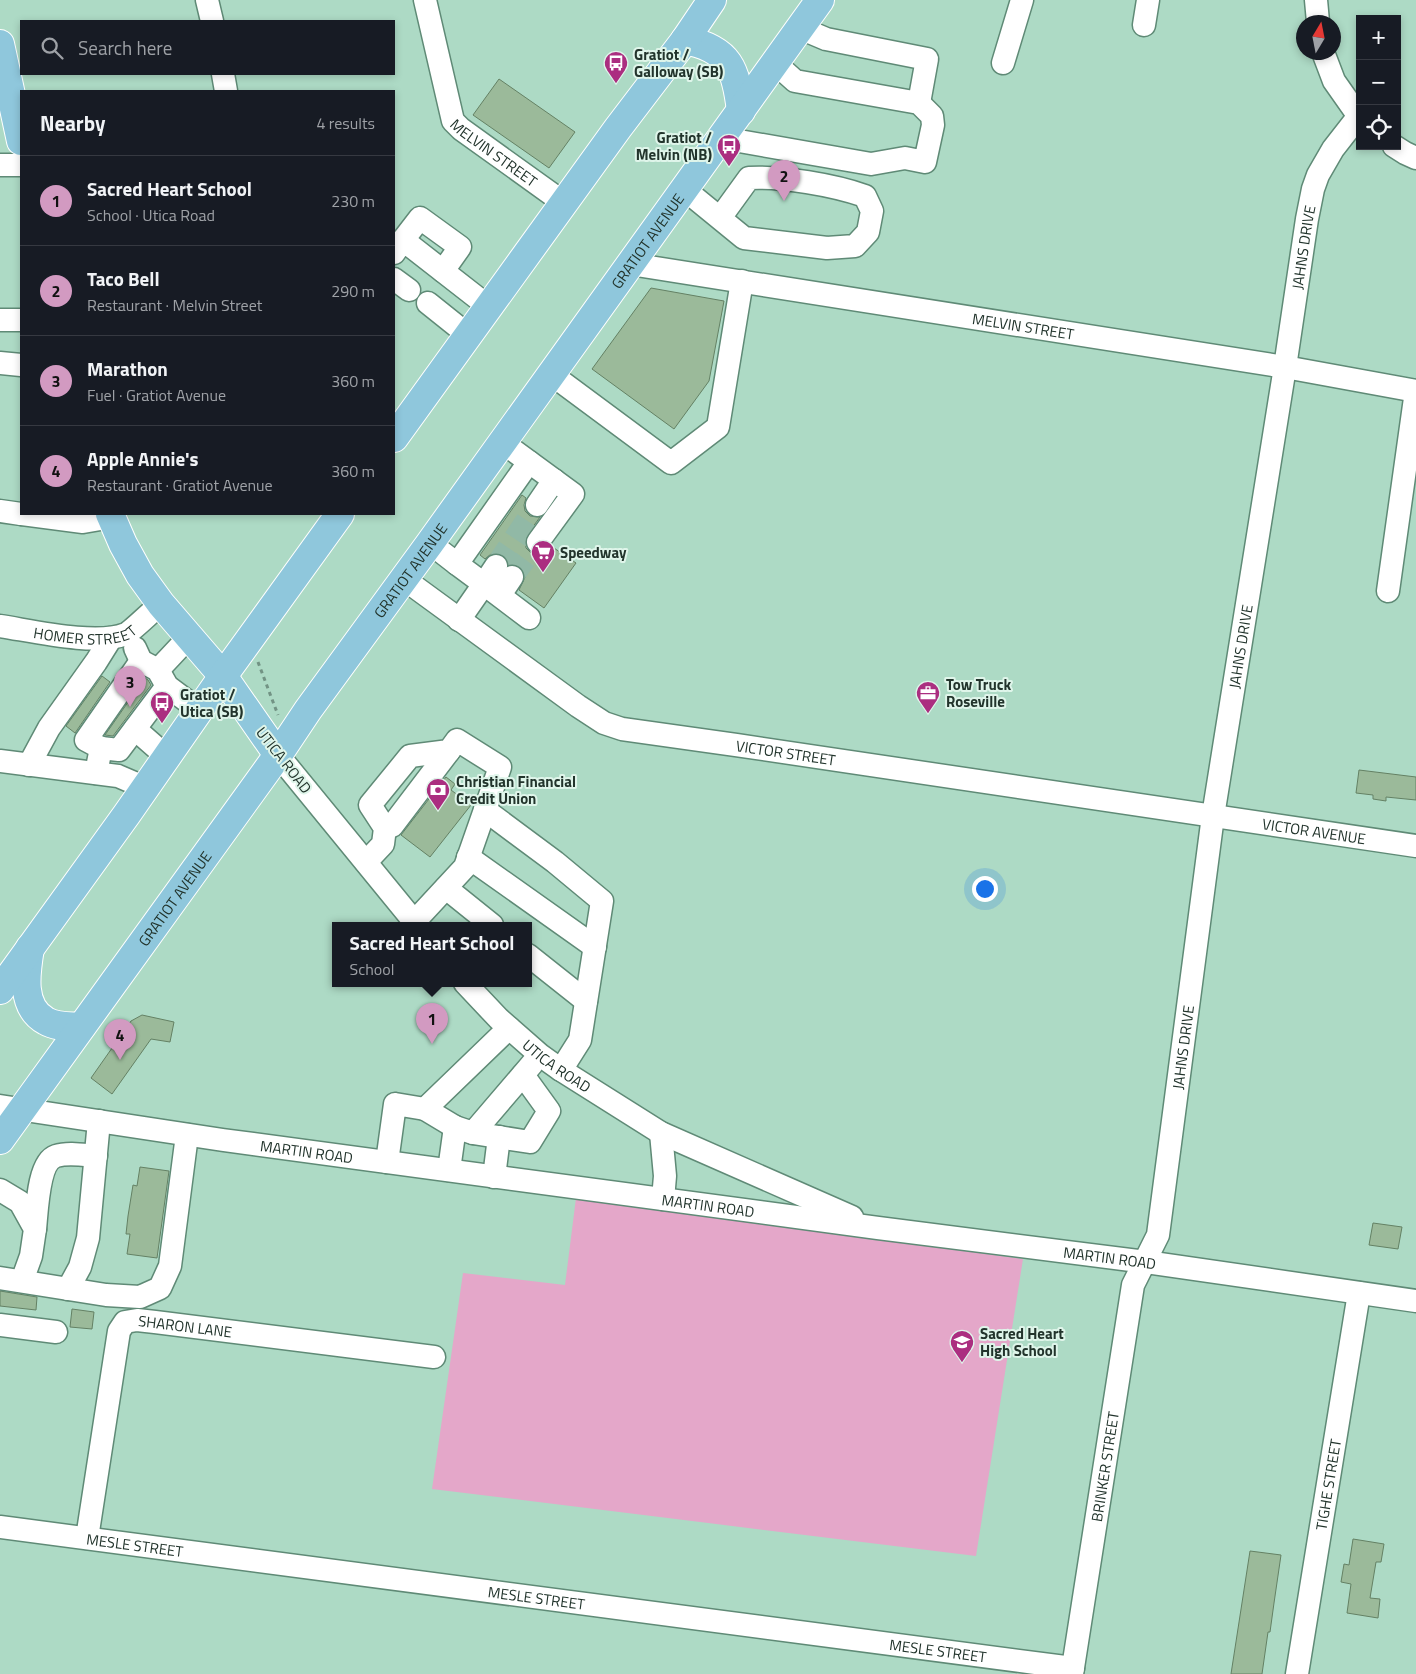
<!DOCTYPE html>
<html lang="en">
<head>
<meta charset="utf-8">
<style>
  :root { --surface:#171b24; --page:#242831; --text:#f1f3f6; --muted:#9ea1a6; --line:#363941; --accent:#d29ac1 }
  body { margin:0; font-family:"Titillium Web",sans-serif; background:var(--page); color:var(--text) }
  .controls { position:absolute; right:15px; top:15px; display:grid; overflow:hidden; border-radius:0px; box-shadow:0 2px 8px #0003 }
  .controls button { width:45px; height:45px; display:grid; place-items:center; padding:0; border:0; border-bottom:1px solid var(--line); background:var(--surface); color:var(--text); font:25px sans-serif }
  .compass { position:absolute; left:1296px; top:15px; width:45px; height:45px; border-radius:50%; background:var(--surface); box-shadow:0 2px 8px #0003; rotate:10deg }
  .you { position:absolute; left:984px; top:888px; width:18px; height:18px; margin:-12px; border:4px solid #fff; border-radius:50%; background:#1a73e8; box-shadow:0 0 0 8px #1a73e833 }
  .badge { display:grid; place-items:center; width:32px; height:32px; border-radius:50%; background:var(--accent); color:#111; font-size:16px; font-weight:700 }
  .pin { position:absolute; translate:-50% -41px; filter:drop-shadow(0 1px 2px #0008) }
  .pin::after { content:''; position:absolute; top:26px; width:18px; height:15px; background:inherit; clip-path:polygon(0 0,100% 0,50% 100%) }
  .popup { position:absolute; left:332px; top:922px; width:200px; height:65px; box-sizing:border-box; display:grid; place-content:center; border-radius:0px; background:var(--surface); filter:drop-shadow(0 1px 4px #0005); font-size:16px; white-space:nowrap; color:var(--muted) }
  .popup b { font-size:19px; color:var(--text) }
  .popup::after { content:''; position:absolute; left:50%; top:100%; margin-left:-10px; border:10px solid transparent; border-top-color:var(--surface) }
  .list { margin:0; padding:0; list-style:none }
  h2 { display:flex; justify-content:space-between; align-items:center; height:65px; margin:0; padding:0 20px; font-size:21px }
  h2 small { font-size:16px; font-weight:400; color:var(--muted) }
  .list li { display:grid; grid-template-columns:32px 1fr auto; gap:15px; align-items:center; box-sizing:border-box; height:90px; padding:0 20px; border-top:1px solid var(--line) }
  .list b { display:block; font-size:19px; white-space:nowrap }
  .list p { margin:0; font-size:16px; white-space:nowrap; color:var(--muted) }
  .list em { font-size:16px; font-style:normal; color:var(--muted) }
  .icon { flex:none; width:28px; height:28px; fill:none; stroke:currentColor; stroke-width:2; stroke-linecap:round; stroke-linejoin:round }
  .map { position:relative; flex:none; width:1416px; height:1674px; overflow:hidden }
  .search { position:absolute; background:var(--surface); box-shadow:0 2px 8px #0003; left:20px; top:20px; width:375px; height:55px; display:flex; align-items:center; gap:12px; box-sizing:border-box; padding:0 18px; border-radius:0px; color:var(--muted); font-size:19px }
  .panel { position:absolute; background:var(--surface); box-shadow:0 2px 8px #0003; left:20px; top:90px; width:375px; height:425px; border-radius:0px }
  .map>svg:first-child { display:block }
</style>
</head>
<body>
<div class="map">
<svg width="1416" height="1674" viewBox="0 0 1416 1674">
  <rect width="100%" height="100%" fill="#addac5"/>
  <path fill="#e4a7c9" d="M576,1198L1023,1259L976,1556L432,1489L463,1273L565,1285Z"/>
  <path fill="#9bba9a" stroke="#648164" d="M499,79L575,132L549,168L473,115Z
    M651,288L724,301L709,381L674,429L592,369Z
    M522,495L526,498L524,505L525,511L530,516L540,517L527,535L525,541L526,548L531,553L537,555L544,554L551,546L576,563L544,608L519,590L525,577L524,572L520,566L513,564L509,565L507,560L504,555L497,553L491,554L485,559L480,555Z
    M102,676L110,682L75,733L66,726Z
    M145,678L148,680L151,685L113,736L105,735Z
    M1359,770L1416,777V800L1386,797V801L1373,799V795L1356,793Z
    M446,777L455,784L451,790L471,805L430,857L401,835Z
    M142,1015L174,1022L170,1042L151,1039L112,1094L91,1078L131,1021Z
    M140,1167L169,1171L157,1258L127,1254L130,1234H126L128,1216L133,1185L137,1186Z
    M1373,1223L1402,1227L1398,1249L1369,1245Z
    M0,1291L37,1297L36,1310L0,1306Z
    M72,1309L94,1312L92,1329L70,1327Z
    M1353,1539L1384,1544L1381,1562H1376L1370,1598L1380,1599L1378,1618L1347,1613L1351,1584L1341,1582L1344,1564L1349,1565Z
    M1250,1551L1281,1555L1274,1603L1270,1632H1268L1262,1674H1231Z"/>
  <g fill="none" stroke-linecap="round" stroke-linejoin="round">
    <path stroke="#91b9a6" stroke-width="22" stroke-dasharray="22 11" stroke-linecap="butt" d="M496,566L537,505
      M512,577L538,542"/>
    <g stroke="#5f8a76" stroke-width="25">
      <g id="minor">
        <path d="M207,0L212,21"/>
        <path id="s1" d="M425,0L453,121L461,129L564,203"/>
        <path d="M1316,0L1318,22"/>
        <path d="M1144,25L1148,0"/>
        <path d="M800,28L826,39L927,59L919,103"/>
        <path d="M1323,52L1334,81L1360,118"/>
        <path d="M1003,63L1022,0"/>
        <path d="M223,74L226,91"/>
        <path d="M722,138L871,164L905,158L925,162L933,125L932,116L919,103L795,81L775,63"/>
        <path d="M1394,146L1405,153L1416,158"/>
        <path d="M0,165H21"/>
        <path d="M684,189L744,238L827,248L855,246L868,232L872,211L865,196C834,185 781,176 749,178L720,218"/>
        <path d="M403,240L420,218L460,247L443,271"/>
        <path d="M394,253L403,240L489,307"/>
        <path id="s2" d="M630,264L1285,367L1416,391"/>
        <path d="M394,279L409,290"/>
        <path d="M428,303L468,335"/>
        <path d="M0,320H21"/>
        <path d="M0,363L21,365"/>
        <path d="M551,374L671,463L718,427L742,281"/>
        <path d="M502,442L573,494L538,542"/>
        <path d="M537,505L554,480"/>
        <path d="M0,511L21,514"/>
        <path d="M22,514L83,522L112,517"/>
        <path d="M430,543L457,564L529,462"/>
        <path d="M457,564L484,584L496,566"/>
        <path id="s3" d="M404,579L578,706L604,723L622,729L736,745L1416,846"/>
        <path d="M1388,591L1416,391"/>
        <path d="M500,595L512,577"/>
        <path d="M459,620L484,584L529,618"/>
        <path id="s4" d="M0,626C33,631 96,646 126,634C132,631 153,610 161,604"/>
        <path d="M135,648L141,661L158,670L167,686L199,710"/>
        <path d="M158,670L189,637"/>
        <path d="M135,729L167,757"/>
        <path d="M101,748L119,750L167,686"/>
        <path d="M278,755L417,925"/>
        <path d="M0,761L118,776L146,788"/>
        <path d="M29,765L49,728L96,662L111,638"/>
        <path d="M96,773L101,748L86,740L141,661"/>
        <path d="M485,810L555,862L602,901L580,1040L561,1070"/>
        <path d="M385,828L392,826L449,751"/>
        <path d="M468,857L595,947"/>
        <path d="M366,862L383,844L385,828L370,805L410,756L449,751L457,740L500,767L465,867L414,922"/>
        <path d="M446,888L492,925"/>
        <path d="M528,955L586,1001"/>
        <path id="s5" d="M465,983L499,1019L540,1055L561,1070L661,1133L852,1217"/>
        <path d="M509,1028L425,1109L455,1127L473,1133L530,1142L549,1111L523,1075"/>
        <path id="s6" d="M0,1106L223,1140L878,1228L1146,1262L1416,1301"/>
        <path d="M473,1133L532,1064"/>
        <path d="M661,1133L665,1176L663,1199"/>
        <path d="M387,1162L395,1104L425,1109"/>
        <path d="M449,1170L455,1127"/>
        <path d="M494,1177L499,1137"/>
        <path d="M0,1190L20,1202L35,1229L31,1256L22,1281"/>
        <path d="M35,1229C37,1211 38,1162 56,1156C68,1152 84,1155 96,1156"/>
        <path d="M0,1278L106,1295L140,1297L160,1288L170,1266L187,1135"/>
        <path d="M68,1289L80,1267L88,1238L99,1121"/>
        <path d="M0,1325L56,1332"/>
        <path id="s7" d="M0,1527L1073,1668"/>
        <path id="s8" d="M87,1538L119,1331L125,1322L137,1320L155,1322L434,1357"/>
        <path id="s9" d="M1072,1674L1133,1285L1158,1235L1213,816L1285,367L1307,219L1313,189L1318,175L1333,149L1358,117"/>
        <path id="s10" d="M1297,1674L1359,1293"/>
      </g>
    </g>
    <g stroke="#fff" stroke-width="30">
      <g id="major">
        <path d="M685,40C730,49 736,69 741,111"/>
        <path d="M0,44L21,141"/>
        <path d="M394,438L618,128L685,40L712,0"/>
        <path d="M110,514L123,544L140,575L161,604L223,676L278,755"/>
        <path d="M30,948C26,972 20,1007 46,1021C56,1027 69,1026 81,1027"/>
        <path d="M0,990L127,814L223,676L340,514"/>
        <path id="s11" d="M0,1140L278,755L308,710L430,543L820,0"/>
      </g>
    </g>
    <path stroke="#729384" stroke-width="3" stroke-dasharray="4 4" stroke-linecap="butt" d="M258,662L278,715"/>
    <use href="#minor" stroke="#fff" stroke-width="22"/>
    <use href="#major" stroke="#8fc7dc" stroke-width="28"/>
  </g>
  <defs>
    <g id="bus-pin" transform="scale(1.25)"><path d="M0 17L-7.5 6A9.5 9.5 0 1 1 7.5 6Z" fill="#ab2e80" stroke="#dff5ea"/><path d="M-5-6H5V4H4V6H2V4H-2V6H-4V4H-5ZM-3.5-4V0h7V-4ZM-3.5 1.2v1.5H-2V1.2ZM2 1.2v1.5H3.5V1.2Z" fill="#fff"/></g>
    <g id="supermarket-pin" transform="scale(1.25)"><path d="M0 17L-7.5 6A9.5 9.5 0 1 1 7.5 6Z" fill="#ab2e80" stroke="#dff5ea"/><path d="M-6-5.5h2.5l.6 2H6L4.5 2H-2.5L-4.4-4H-6ZM-1.5 3.2a1.3 1.3 0 1 0 .1 0ZM3 3.2a1.3 1.3 0 1 0 .1 0Z" fill="#fff"/></g>
    <g id="office-pin" transform="scale(1.25)"><path d="M0 17L-7.5 6A9.5 9.5 0 1 1 7.5 6Z" fill="#ab2e80" stroke="#dff5ea"/><path d="M-6-3h4V-5.5h4V-3h4V5H-6ZM-1-4.5V-3h2v-1.5ZM-6 0V1H6V0Z" fill="#fff"/></g>
    <g id="bank-pin" transform="scale(1.25)"><path d="M0 17L-7.5 6A9.5 9.5 0 1 1 7.5 6Z" fill="#ab2e80" stroke="#dff5ea"/><path d="M-6-4H6V4H-6ZM0-2.3a2.3 2.3 0 1 0 0 4.6a2.3 2.3 0 1 0 0-4.6Z" fill="#fff"/></g>
    <g id="school-pin" transform="scale(1.25)"><path d="M0 17L-7.5 6A9.5 9.5 0 1 1 7.5 6Z" fill="#ab2e80" stroke="#dff5ea"/><path d="M0-5L7-2L0 1L-7-2ZM-4 1L0 2.5L4 1V4Q0 6-4 4Z" fill="#fff"/></g>
  </defs>
  <g fill-rule="evenodd">
    <use href="#bus-pin" x="616" y="63"/>
    <use href="#bus-pin" x="729" y="146"/>
    <use href="#supermarket-pin" x="543" y="552"/>
    <use href="#office-pin" x="928" y="693"/>
    <use href="#bus-pin" x="162" y="703"/>
    <use href="#bank-pin" x="438" y="790"/>
    <use href="#school-pin" x="962" y="1342"/>
  </g>
  <g text-anchor="middle" dominant-baseline="central" stroke-width="4" stroke-linejoin="round" paint-order="stroke">
    <g font-size="15" font-weight="bold" fill="#22342c" stroke="#dff5ea" text-anchor="start">
      <text x="634" y="54">Gratiot /<tspan x="634" dy="17">Galloway (SB)</tspan></text>
      <text x="712" y="137" text-anchor="end">Gratiot /<tspan x="712" dy="17">Melvin (NB)</tspan></text>
      <text x="560" y="552">Speedway</text>
      <text x="946" y="684">Tow Truck<tspan x="946" dy="17">Roseville</tspan></text>
      <text x="180" y="694">Gratiot /<tspan x="180" dy="17">Utica (SB)</tspan></text>
      <text x="456" y="781">Christian Financial<tspan x="456" dy="17">Credit Union</tspan></text>
      <text x="980" y="1333">Sacred Heart<tspan x="980" dy="17">High School</tspan></text>
    </g>
    <g font-size="15" fill="#22342c" stroke="#dff5ea">
      <text stroke="none"><textPath href="#s1" startOffset="176">MELVIN STREET</textPath></text>
      <text stroke="none"><textPath href="#s11" startOffset="1108">GRATIOT AVENUE</textPath></text>
      <text stroke="none"><textPath href="#s9" startOffset="1448">JAHNS DRIVE</textPath></text>
      <text stroke="none"><textPath href="#s2" startOffset="398">MELVIN STREET</textPath></text>
      <text stroke="none"><textPath href="#s11" startOffset="702">GRATIOT AVENUE</textPath></text>
      <text stroke="none"><textPath href="#s4" startOffset="86">HOMER STREET</textPath></text>
      <text stroke="none"><textPath href="#s9" startOffset="1044">JAHNS DRIVE</textPath></text>
      <text stroke="none"><textPath href="#s3" startOffset="431">VICTOR STREET</textPath></text>
      <text transform="translate(284 760) rotate(52)">UTICA ROAD</text>
      <text stroke="none"><textPath href="#s3" startOffset="965">VICTOR AVENUE</textPath></text>
      <text stroke="none"><textPath href="#s11" startOffset="298">GRATIOT AVENUE</textPath></text>
      <text stroke="none"><textPath href="#s9" startOffset="639">JAHNS DRIVE</textPath></text>
      <text stroke="none"><textPath href="#s5" startOffset="124">UTICA ROAD</textPath></text>
      <text stroke="none"><textPath href="#s6" startOffset="310">MARTIN ROAD</textPath></text>
      <text stroke="none"><textPath href="#s6" startOffset="715">MARTIN ROAD</textPath></text>
      <text stroke="none"><textPath href="#s6" startOffset="1120">MARTIN ROAD</textPath></text>
      <text stroke="none"><textPath href="#s8" startOffset="281">SHARON LANE</textPath></text>
      <text stroke="none"><textPath href="#s9" startOffset="210">BRINKER STREET</textPath></text>
      <text stroke="none"><textPath href="#s10" startOffset="192">TIGHE STREET</textPath></text>
      <text stroke="none"><textPath href="#s7" startOffset="136">MESLE STREET</textPath></text>
      <text stroke="none"><textPath href="#s7" startOffset="541">MESLE STREET</textPath></text>
      <text stroke="none"><textPath href="#s7" startOffset="946">MESLE STREET</textPath></text>
    </g>
  </g>
</svg>
<div class="controls">
<button>+</button>
<button>−</button>
<button><svg class="icon" aria-label="locate" viewBox="0 0 24 24"><circle cx="12" cy="12" r="6"/><path d="M12 2v4M12 18v4M2 12h4M18 12h4"/></svg></button>
</div>
<svg class="compass" viewBox="-18 -18 36 36"><path d="M0-13l5 13h-10z" fill="#e53935"/><path d="M0 13l5-13h-10z" fill="#9ea1a6"/></svg>
<div class="you"></div>
<div class="pin badge" style="left:432px;top:1044px">1</div>
<div class="popup"><b>Sacred Heart School</b>School</div>
<div class="pin badge" style="left:784px;top:201px">2</div>
<div class="pin badge" style="left:130px;top:707px">3</div>
<div class="pin badge" style="left:120px;top:1060px">4</div>
<div class="search"><svg class="icon" aria-label="search" viewBox="0 0 24 24"><circle cx="10" cy="10" r="6"/><path d="M15 15l6 6"/></svg>Search here</div>
<section class="panel">
<h2>Nearby<small>4 results</small></h2>
<ul class="list">
<li><span class="badge">1</span><div><b>Sacred Heart School</b><p>School · Utica Road</p></div><em>230 m</em></li>
<li><span class="badge">2</span><div><b>Taco Bell</b><p>Restaurant · Melvin Street</p></div><em>290 m</em></li>
<li><span class="badge">3</span><div><b>Marathon</b><p>Fuel · Gratiot Avenue</p></div><em>360 m</em></li>
<li><span class="badge">4</span><div><b>Apple Annie's</b><p>Restaurant · Gratiot Avenue</p></div><em>360 m</em></li>
</ul>
</section>
</div>
</body>
</html>
